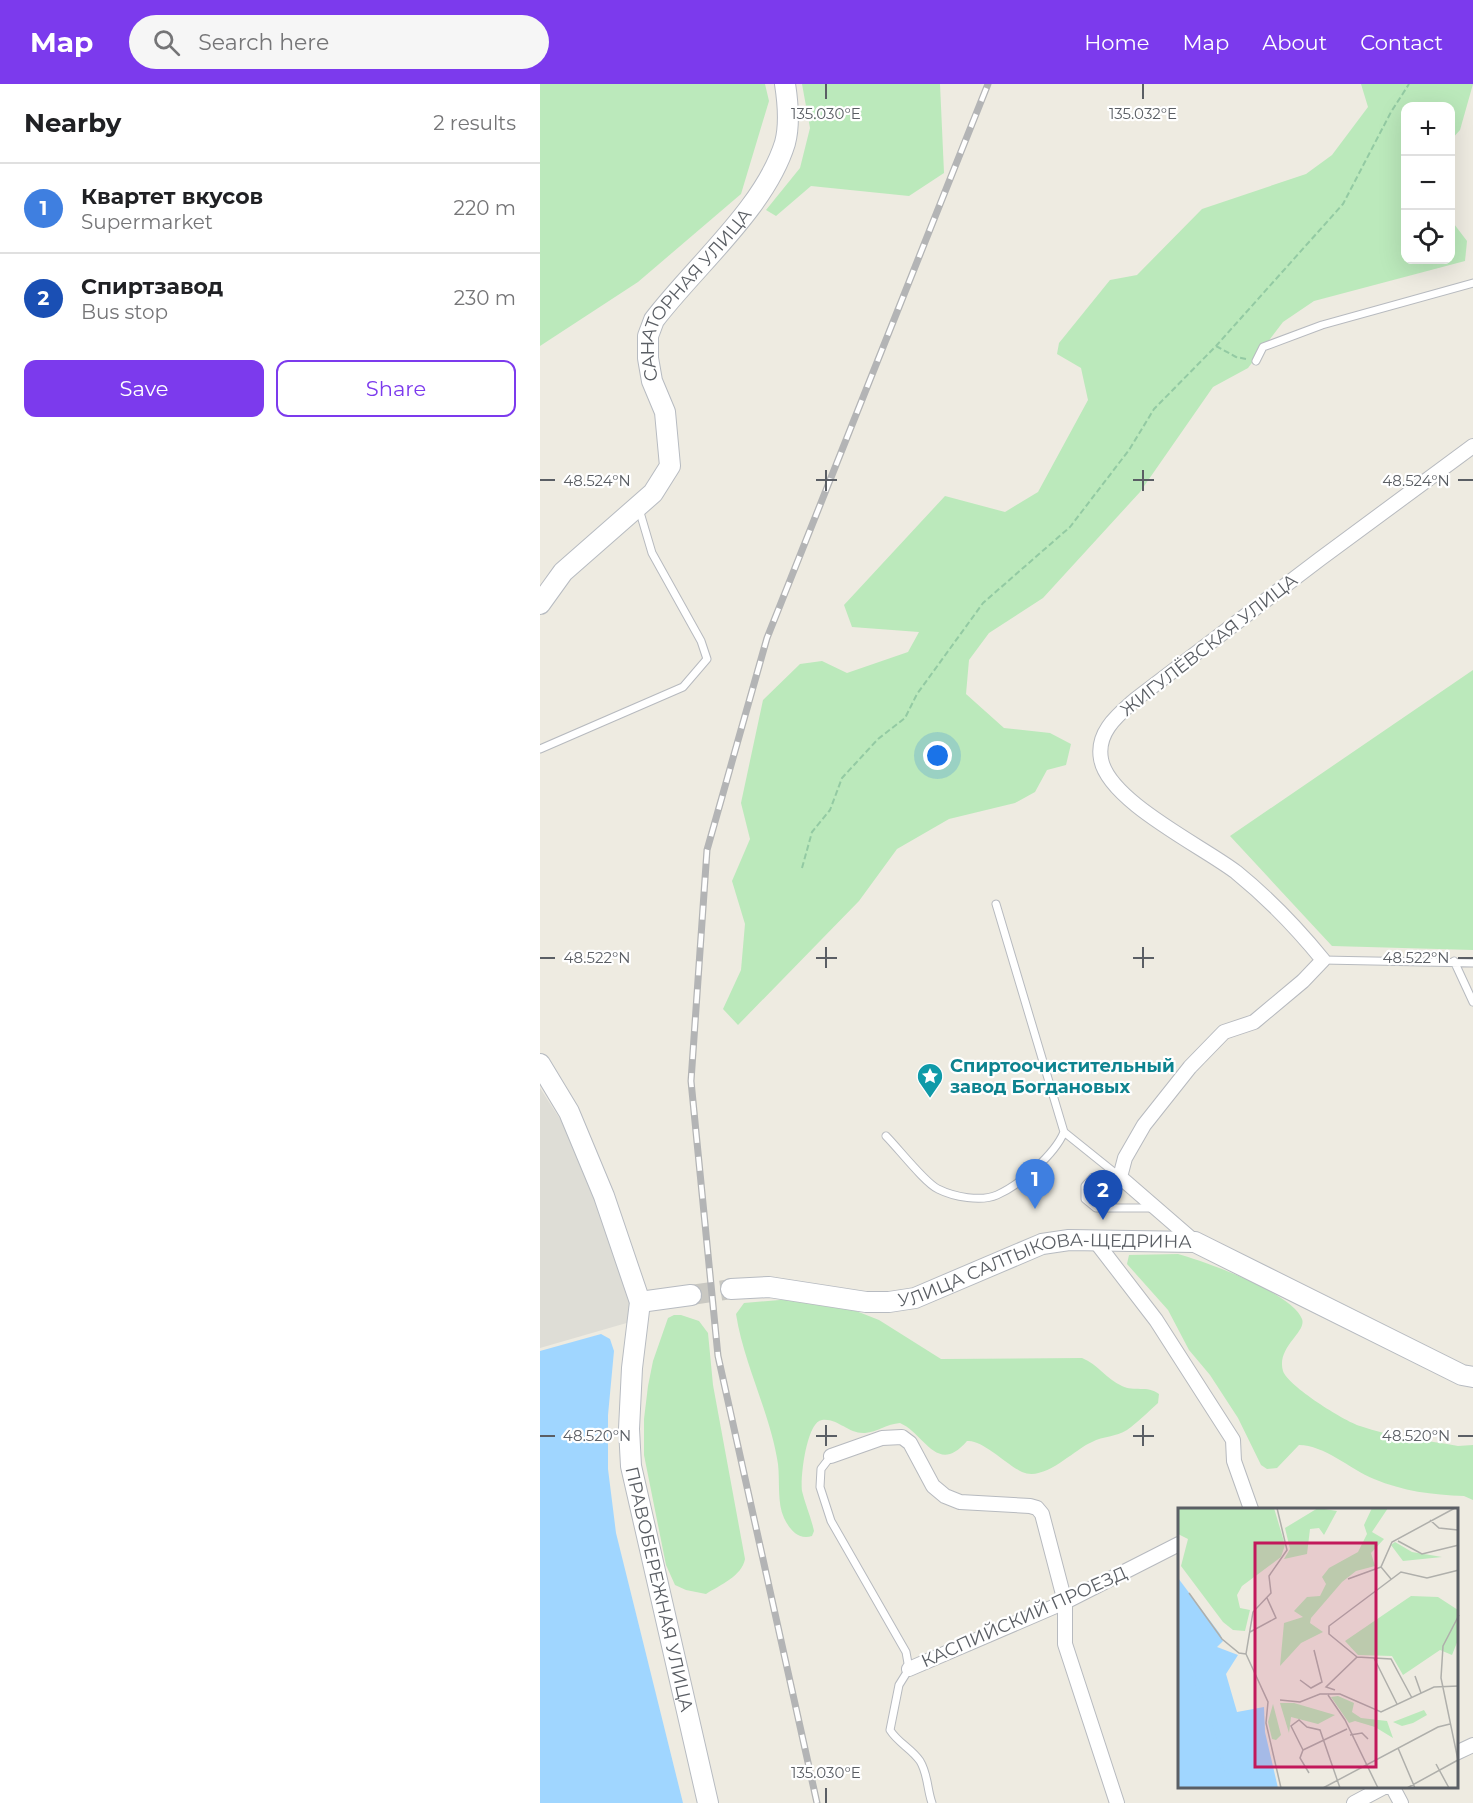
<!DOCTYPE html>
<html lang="en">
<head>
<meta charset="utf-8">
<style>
  :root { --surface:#fff; --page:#f6f6f6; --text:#202124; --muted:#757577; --line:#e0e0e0; --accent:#7c3aed }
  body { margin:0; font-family:Montserrat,sans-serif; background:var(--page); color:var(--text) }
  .controls { position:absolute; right:18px; top:18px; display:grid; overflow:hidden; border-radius:12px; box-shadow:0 6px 24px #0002 }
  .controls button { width:54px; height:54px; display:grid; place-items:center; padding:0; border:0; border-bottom:2px solid var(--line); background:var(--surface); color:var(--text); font:30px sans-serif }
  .you { position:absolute; left:398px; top:672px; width:21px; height:21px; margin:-15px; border:4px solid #fff; border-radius:50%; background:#1a73e8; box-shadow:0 0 0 9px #1a73e833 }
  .badge { display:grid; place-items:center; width:39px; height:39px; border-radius:50%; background:var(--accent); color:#fff; font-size:20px; font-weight:700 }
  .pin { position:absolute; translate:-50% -50px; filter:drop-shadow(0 2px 3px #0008) }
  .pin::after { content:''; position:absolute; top:32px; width:21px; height:18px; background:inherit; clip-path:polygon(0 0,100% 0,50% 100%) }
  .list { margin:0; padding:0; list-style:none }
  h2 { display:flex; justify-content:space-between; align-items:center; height:78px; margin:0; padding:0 24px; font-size:26px }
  h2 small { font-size:20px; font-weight:400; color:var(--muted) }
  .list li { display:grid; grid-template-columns:39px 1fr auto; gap:18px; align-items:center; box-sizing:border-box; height:90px; padding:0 24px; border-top:2px solid var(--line) }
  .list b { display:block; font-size:22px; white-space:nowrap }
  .list p { margin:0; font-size:20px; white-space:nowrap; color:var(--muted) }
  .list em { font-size:20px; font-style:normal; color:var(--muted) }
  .actions { display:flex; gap:12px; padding:18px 24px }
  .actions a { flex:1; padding:14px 0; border:2px solid var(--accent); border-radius:12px; text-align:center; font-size:21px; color:var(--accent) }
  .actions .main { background:var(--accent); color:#fff }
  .icon { flex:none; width:33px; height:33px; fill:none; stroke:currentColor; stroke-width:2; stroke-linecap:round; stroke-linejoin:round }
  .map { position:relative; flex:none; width:933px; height:1719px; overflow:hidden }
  header { display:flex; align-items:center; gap:36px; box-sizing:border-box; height:84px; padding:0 30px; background:var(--accent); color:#fff }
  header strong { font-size:28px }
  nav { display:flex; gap:33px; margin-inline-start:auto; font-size:21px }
  .search { width:420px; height:54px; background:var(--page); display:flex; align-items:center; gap:15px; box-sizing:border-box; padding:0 21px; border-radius:33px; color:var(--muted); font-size:22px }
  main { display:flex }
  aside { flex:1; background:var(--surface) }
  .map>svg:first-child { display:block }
</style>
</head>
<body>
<header>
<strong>Map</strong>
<div class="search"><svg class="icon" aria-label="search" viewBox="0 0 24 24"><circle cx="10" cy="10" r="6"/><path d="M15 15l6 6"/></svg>Search here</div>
<nav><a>Home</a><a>Map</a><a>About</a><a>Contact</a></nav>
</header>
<main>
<aside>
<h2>Nearby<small>2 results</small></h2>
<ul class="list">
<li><span class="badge" style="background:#3f7fe0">1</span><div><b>Квартет вкусов</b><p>Supermarket</p></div><em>220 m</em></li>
<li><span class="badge" style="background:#1a4fb4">2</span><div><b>Спиртзавод</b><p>Bus stop</p></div><em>230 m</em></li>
</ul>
<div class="actions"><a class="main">Save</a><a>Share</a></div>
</aside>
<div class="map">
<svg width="933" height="1719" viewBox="0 0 933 1719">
  <rect width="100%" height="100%" fill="#eeebe1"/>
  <path fill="#deddd6" d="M0,1004L36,1060L97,1236L0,1264Z"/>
  <path fill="#bbe9bb" d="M0,0H225L229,17L201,110L98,198L0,262Z
    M262,0H400L404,89L369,112L271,102L236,132L226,126L260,84L270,44Z
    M821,0H933L920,46L911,56L910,22H866V176H910L911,136L927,157L925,177L774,217L743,238L708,284L673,303L600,408L503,514L449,549L429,576L426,610L464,644L510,649L531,660L526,681L507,686L495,708L475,719L409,735L357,765L319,817L198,941L183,925L201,886L205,840L192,797L210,755L201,719L223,616L260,580L282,577L307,589L368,568L379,548L312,543L304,521L405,412L465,428L498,408L548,316L541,284L517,270L519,259L570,196L597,191L662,125L766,90L792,71L828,23Z
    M933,586V866L792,862L690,752Z
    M638,1170C664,1177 753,1209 762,1235C767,1248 736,1263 743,1287C748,1302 804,1337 820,1342C851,1353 886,1356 918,1362L933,1361V1416L924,1412C892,1411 863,1407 834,1395C810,1385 784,1361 759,1361L737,1384L727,1385L721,1381L698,1334L670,1291L649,1266L628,1226L587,1180L589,1171Z
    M252,1215L306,1223L339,1236L401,1275L542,1274C558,1280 566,1295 582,1302C594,1308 607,1301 619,1310L618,1319C608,1328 597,1339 587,1346C576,1353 563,1352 552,1358C533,1366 505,1398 482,1388C467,1381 442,1355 427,1357C397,1392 385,1350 360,1339C347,1340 337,1348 325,1349C308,1350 298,1334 282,1336C267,1337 260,1393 262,1407C265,1420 271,1433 274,1447L272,1452C258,1456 250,1446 244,1434C237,1419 240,1397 238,1380C230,1328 204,1281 196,1230L204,1219Z
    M134,1231H141L159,1237L168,1249L173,1301L205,1475C202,1492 180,1501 166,1510L146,1506L135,1501L126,1481L104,1371V1335L108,1302L113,1277L128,1234Z"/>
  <path fill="#a0d6ff" d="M61,1250L70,1255L74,1267L68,1331V1385L76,1449L143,1719H0V1267Z"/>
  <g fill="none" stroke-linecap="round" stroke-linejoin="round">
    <path stroke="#c9c8c2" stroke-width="20" stroke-dasharray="20 10" stroke-linecap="butt" d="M151,1211L191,1205"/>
    <g stroke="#b7babf" stroke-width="9">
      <path id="lane" d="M716,277L723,263L782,241L933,199
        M0,665L143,603L167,575L161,557L112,469L99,425
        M783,876L933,879
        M914,877L933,918
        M524,1048L580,1093
        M346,1052C358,1064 385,1099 398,1105C414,1113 441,1118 457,1111C480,1101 515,1070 524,1048L456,820
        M580,1093H553L545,1102V1115L556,1124H612
        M291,1372L281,1385L280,1403L291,1437L366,1568L369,1585L359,1601L350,1646C358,1659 371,1664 380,1677C388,1690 387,1705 392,1719"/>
    </g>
    <g stroke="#b7babf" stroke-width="16">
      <path id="street" d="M556,1158L616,1236L693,1356L694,1377L711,1425
        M655,1158L580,1093L585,1074L604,1041L650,983L684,948L714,938L763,897L783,876C757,844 728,814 696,788C662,762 568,717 561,675C556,648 578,631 596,615L780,475L933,362
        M291,1372L342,1354L362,1353L370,1359L393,1402L405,1412L420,1418L490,1422L497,1424L502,1430L525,1518V1560L577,1719
        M369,1585L525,1518L639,1460
        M916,1669L933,1661
        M852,1702L861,1719
        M814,1719L846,1702"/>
    </g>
    <g stroke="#b7bbc1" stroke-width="22">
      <g id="secondary">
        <path id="s1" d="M0,520L23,488L113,409L130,382L125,328L112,297L108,274V252L114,236C155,182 225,124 245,59C250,40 248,19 245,0"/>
        <path id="s2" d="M0,980L29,1028L64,1112L100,1218L92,1284L89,1345L91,1382L168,1719"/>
        <path id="s3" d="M191,1205L229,1203L326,1218H349L375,1214L502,1160L529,1156L655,1158L922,1291L933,1293"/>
        <path d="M100,1218L151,1211"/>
      </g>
    </g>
    <path stroke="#93caa3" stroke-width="2" stroke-dasharray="6 3" stroke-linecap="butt" d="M676,262L696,273L706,275
      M262,784L272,748L290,726L302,694L338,655L365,634L377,610L443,519L530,443L589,366L614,325L676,262L803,120L851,28L869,0"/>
    <use href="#lane" stroke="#fff" stroke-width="7"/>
    <use href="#street" stroke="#fff" stroke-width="14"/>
    <use href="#secondary" stroke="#fff" stroke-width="20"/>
    <g stroke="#b3b4b5" stroke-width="7">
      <path id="rail" d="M277,1719L178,1272L151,997L167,766L227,554L448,0"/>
    </g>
    <use href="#rail" stroke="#fff" stroke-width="4.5" stroke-dasharray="14" stroke-linecap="butt"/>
  </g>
  <path fill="none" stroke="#5a5e64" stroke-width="2" d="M286,0V15M603,0V15M286,386V407M603,386V407M0,396H15M276,396H297M593,396H614M918,396H933M286,863V884M603,863V884M0,874H15M276,874H297M593,874H614M918,874H933M286,1341V1362M603,1341V1362M0,1352H15M276,1352H297M593,1352H614M918,1352H933M286,1704V1719"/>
  <defs>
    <g id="sight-pin" transform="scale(1.35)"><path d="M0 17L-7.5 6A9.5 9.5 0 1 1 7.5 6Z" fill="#0f9aa8" stroke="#fff"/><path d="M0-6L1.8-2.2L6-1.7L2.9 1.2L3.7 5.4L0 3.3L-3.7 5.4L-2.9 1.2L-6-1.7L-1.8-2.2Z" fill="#fff"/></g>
  </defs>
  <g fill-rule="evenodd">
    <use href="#sight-pin" x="390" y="992"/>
  </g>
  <g text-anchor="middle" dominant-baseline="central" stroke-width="4.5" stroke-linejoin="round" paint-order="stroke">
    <g font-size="18" fill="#5a5e64" stroke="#fff">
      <text stroke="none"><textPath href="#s1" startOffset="382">САНАТОРНАЯ УЛИЦА</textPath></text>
      <text transform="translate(669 561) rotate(-38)">ЖИГУЛЁВСКАЯ УЛИЦА</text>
      <text stroke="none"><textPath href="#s3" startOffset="321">УЛИЦА САЛТЫКОВА-ЩЕДРИНА</textPath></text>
      <text stroke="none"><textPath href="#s2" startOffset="550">ПРАВОБЕРЕЖНАЯ УЛИЦА</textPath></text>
      <text transform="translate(484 1533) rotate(-24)">КАСПИЙСКИЙ ПРОЕЗД</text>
    </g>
    <g font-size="18" font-weight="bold" fill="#0d838f" stroke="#fff" text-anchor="start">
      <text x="410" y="982">Спиртоочистительный<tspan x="410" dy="21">завод Богдановых</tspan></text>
    </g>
  </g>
  <g transform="translate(638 1424)">
    <rect width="280" height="280" fill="#eeebe1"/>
    <path d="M0,0H96L107,37L103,49L64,78L59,87L62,100L72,102L67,123L55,122L45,114L3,58L10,31L0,26ZM140,0L159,3L146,27L141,20L132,21L129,46L106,51L112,41L107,20ZM194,0H210L194,24L206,31L193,45L197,58L178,63L164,74L133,110L132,115L145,124L123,135L102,158L106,115L125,109L116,103L129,89L142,88L148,76L144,69L151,60L180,44L189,26L186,17ZM217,34L234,44L264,49L225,53L213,37ZM233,88L260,89L280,102V132L274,147L262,142L225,167L214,148L180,147L167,133ZM160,188L176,195L174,204L183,210L209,213L215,230L197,219L177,213L171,215L153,189ZM102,195H116L157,207L140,216L113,209L111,225ZM95,196L103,227L98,232L94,231L90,214ZM246,202L249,207L235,215L224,218L215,214Z" fill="#bbe9bb"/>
    <path d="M0,70L42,126L45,133L39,139L60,147L48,166L59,204L86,199L87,224L100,280H0Z" fill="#a0d6ff"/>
    <path fill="none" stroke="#a0d6ff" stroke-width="3" d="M0,138L11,154L54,280"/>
    <path fill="none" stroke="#afafab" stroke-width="1.5" d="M99,0L109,42L91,68L93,85L75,104L68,146L90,194L88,215L103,280M252,12L261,20L280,22M220,33L244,46L281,37M170,71L203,59M213,71L203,59L214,34L277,0M11,85L44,131L61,145L68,146M72,124L98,110L89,90M179,149L213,151L234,190M196,150L219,196M237,168L243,185M122,172L133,180L144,174L136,142M157,182L148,179L179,149L151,126V118L223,64L249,70L281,62M150,187L167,212L200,280M102,192L122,194L142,186H162L203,204L256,179L281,178M172,227L184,225L190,231M220,240L237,280M125,242L113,218L121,212L129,219L142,222L162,280M125,242L169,221M125,242L122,250L131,265M258,256L271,280M145,280L260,219L272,216M229,280L280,252L263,170L265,138L281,107"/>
    <path fill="#c2185b" fill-opacity="0.15" stroke="#c2185b" stroke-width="3" d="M77,35H198V259H77Z"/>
    <rect width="280" height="280" fill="none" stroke="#5a5e64" stroke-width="3"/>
  </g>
  <g font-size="15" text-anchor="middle" fill="#5a5e64" stroke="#fff" stroke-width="4.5" stroke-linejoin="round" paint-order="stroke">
    <text x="286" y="35">135.030°E</text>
    <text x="603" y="35">135.032°E</text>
    <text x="57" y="402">48.524°N</text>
    <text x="876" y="402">48.524°N</text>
    <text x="57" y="879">48.522°N</text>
    <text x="876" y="879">48.522°N</text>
    <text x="57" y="1357">48.520°N</text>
    <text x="876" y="1357">48.520°N</text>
    <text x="286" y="1694">135.030°E</text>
  </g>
</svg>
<div class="controls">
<button>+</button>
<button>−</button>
<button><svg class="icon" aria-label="locate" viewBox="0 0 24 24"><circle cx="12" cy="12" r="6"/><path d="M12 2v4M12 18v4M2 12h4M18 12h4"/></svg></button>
</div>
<div class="you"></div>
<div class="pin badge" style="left:495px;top:1125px;background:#3f7fe0">1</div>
<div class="pin badge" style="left:563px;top:1136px;background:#1a4fb4">2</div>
</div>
</main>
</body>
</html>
